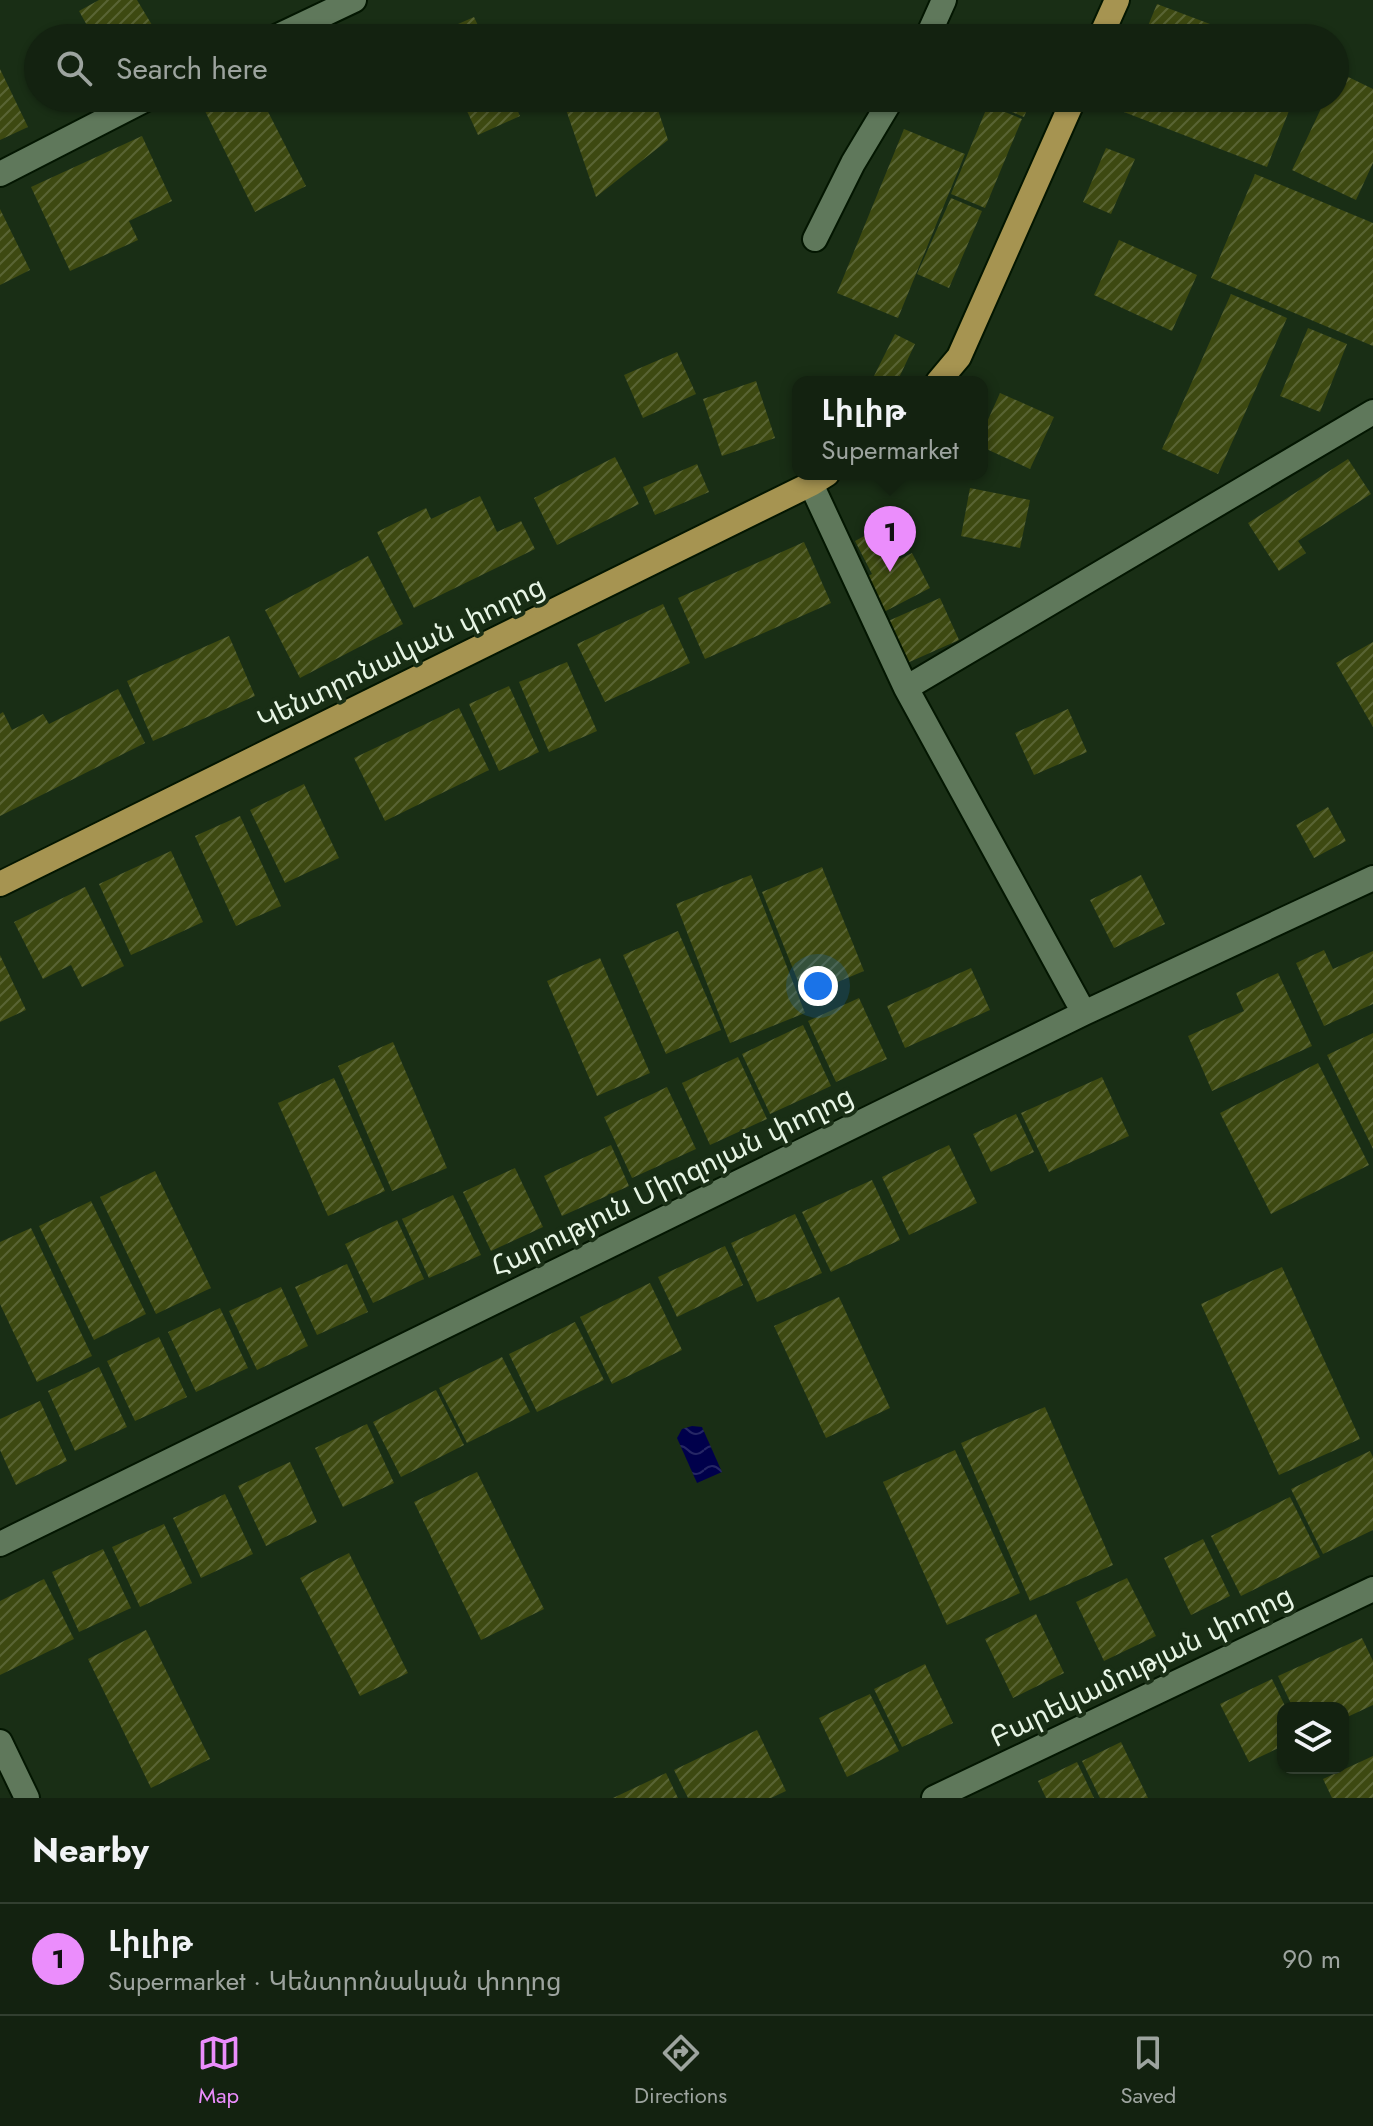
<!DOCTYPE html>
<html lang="en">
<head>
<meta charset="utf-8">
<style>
  :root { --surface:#132210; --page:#202f1e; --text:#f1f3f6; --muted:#9da49f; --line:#323f30; --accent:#eb8dfc }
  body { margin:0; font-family:Jost,"Noto Sans Armenian",sans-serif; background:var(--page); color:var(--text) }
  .controls { position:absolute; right:24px; bottom:24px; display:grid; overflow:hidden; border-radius:16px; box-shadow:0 2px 6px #0004 }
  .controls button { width:72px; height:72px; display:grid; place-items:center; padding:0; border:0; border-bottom:2px solid var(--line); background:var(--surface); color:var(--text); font:40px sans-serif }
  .you { position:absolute; left:818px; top:986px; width:28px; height:28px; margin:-20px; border:6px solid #fff; border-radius:50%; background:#1a73e8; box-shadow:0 0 0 12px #1a73e833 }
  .badge { display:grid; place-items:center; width:52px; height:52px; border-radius:50%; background:var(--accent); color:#111; font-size:26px; font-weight:700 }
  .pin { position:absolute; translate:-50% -66px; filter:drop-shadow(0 2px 4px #0008) }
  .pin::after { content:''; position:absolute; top:42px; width:28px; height:24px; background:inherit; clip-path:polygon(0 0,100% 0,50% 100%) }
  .popup { position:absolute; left:792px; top:376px; width:196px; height:104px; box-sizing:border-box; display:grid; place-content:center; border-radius:16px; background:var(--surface); filter:drop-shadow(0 2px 6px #0005); font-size:26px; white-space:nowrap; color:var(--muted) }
  .popup b { font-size:30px; color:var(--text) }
  .popup::after { content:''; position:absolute; left:50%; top:100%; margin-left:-16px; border:16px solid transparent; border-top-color:var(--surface) }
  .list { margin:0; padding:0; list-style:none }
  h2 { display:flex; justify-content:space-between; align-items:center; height:104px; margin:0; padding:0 32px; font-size:34px }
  h2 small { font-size:26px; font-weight:400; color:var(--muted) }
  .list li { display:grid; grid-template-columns:52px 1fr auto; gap:24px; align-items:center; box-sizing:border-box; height:112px; padding:0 32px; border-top:2px solid var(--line) }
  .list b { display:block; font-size:30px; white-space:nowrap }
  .list p { margin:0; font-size:26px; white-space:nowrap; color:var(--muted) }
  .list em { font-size:26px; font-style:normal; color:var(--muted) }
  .icon { flex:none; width:44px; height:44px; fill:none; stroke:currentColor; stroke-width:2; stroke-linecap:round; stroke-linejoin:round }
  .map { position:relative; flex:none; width:1373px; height:1798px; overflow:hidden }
  .search { position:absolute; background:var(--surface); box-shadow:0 2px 6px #0004; left:24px; right:24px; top:24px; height:88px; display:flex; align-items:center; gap:20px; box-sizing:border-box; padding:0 28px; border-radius:44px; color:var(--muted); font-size:30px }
  .sheet { height:216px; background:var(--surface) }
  nav { display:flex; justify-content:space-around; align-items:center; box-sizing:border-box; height:112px; border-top:2px solid var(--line); background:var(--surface); font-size:22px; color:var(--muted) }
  nav a { display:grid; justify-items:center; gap:4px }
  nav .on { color:var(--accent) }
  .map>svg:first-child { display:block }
</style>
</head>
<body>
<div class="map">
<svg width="1373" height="1798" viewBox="0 0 1373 1798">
  <defs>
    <pattern id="water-waves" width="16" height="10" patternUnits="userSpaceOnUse" patternTransform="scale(2)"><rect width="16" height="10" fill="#00004b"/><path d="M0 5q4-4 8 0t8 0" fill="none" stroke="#252665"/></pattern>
    <pattern id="building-hatch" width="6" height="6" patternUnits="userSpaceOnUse" patternTransform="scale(2)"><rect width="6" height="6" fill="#3d4911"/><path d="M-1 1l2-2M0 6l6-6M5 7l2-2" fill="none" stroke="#596434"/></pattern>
  </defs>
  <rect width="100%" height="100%" fill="#192e15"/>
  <path fill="url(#water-waves)" d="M692,1426L702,1427L722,1472L697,1483L677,1438L682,1429Z"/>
  <path fill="url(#building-hatch)" d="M99,0H137L152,25L128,38H94L79,11Z
    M1157,4L1247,38H1143Z
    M474,17L484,38H434L433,35Z
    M0,69L28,127L0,140Z
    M1338,72L1373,89V163L1356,200L1292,170L1326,98H1335V79Z
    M231,98H261L306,186L255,212L205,111Z
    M461,98H512L520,116L478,135Z
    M562,98H654L668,140L596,197Z
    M991,98H1032L1024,117L989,103Z
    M1120,98H1294L1267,167L1116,109Z
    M988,105L1022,119L985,208L951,194Z
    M904,129L965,154L898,318L837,293Z
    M142,136L172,201L129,221L138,240L70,271L31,187Z
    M1106,148L1135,159L1111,214L1083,202Z
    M1255,174L1373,223V346L1211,278Z
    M951,198L982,211L949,288L917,274Z
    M0,209L30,270L0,285Z
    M1119,240L1197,275L1172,331L1094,295Z
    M1231,294L1287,318L1218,474L1162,449Z
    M1308,328L1347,344L1320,412L1280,396Z
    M895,334L915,344L897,382H871Z
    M677,352L696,394L643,418L624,375Z
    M756,381L775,438L722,456L703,399Z
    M1000,393L1054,417L1030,469L982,447V433Z
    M615,457L639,504L557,545L534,498Z
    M1348,459L1371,494L1298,541L1306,553L1279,571L1248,523Z
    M697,464L709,492L655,515L643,487Z
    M970,488L1030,500L1020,548L961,536Z
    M480,496L497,532L521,521L535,549L414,608L377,532L426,508L431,519Z
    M883,526L900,559L912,553L930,588L880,614L862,579L872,574L855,541Z
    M804,542L831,603L705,659L678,598Z
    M368,556L403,624L300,678L265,610Z
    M940,598L959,640L905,664L886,622Z
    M663,604L690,663L605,702L577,644Z
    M229,636L255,696L153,741L127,681Z
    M1373,642V727L1336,663Z
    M567,662L597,731L549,752L519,682Z
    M509,686L539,752L499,771L469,704Z
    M118,689L145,743L0,816V714L3,712L12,730L43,714L49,724Z
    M459,708L489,770L385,821L354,758Z
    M1068,709L1087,752L1034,775L1015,733Z
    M304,784L339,858L285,883L250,810Z
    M1328,807L1346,841L1314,858L1296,825Z
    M240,816L281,906L236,926L195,836Z
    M171,851L203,922L131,955L99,884Z
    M822,867L864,971L804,996L762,892Z
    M751,875L805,1013L730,1043L676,904Z
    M1141,875L1165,924L1114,948L1090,900Z
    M85,887L124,966L82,987L71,965L43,979L14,922Z
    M678,931L721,1030L666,1054L623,955Z
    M1324,950L1333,969L1373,951V1004L1324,1026L1296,963Z
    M0,955L26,1010L0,1022Z
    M600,958L650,1073L597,1096L547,981Z
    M971,968L990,1010L905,1048L887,1006Z
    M1278,973L1312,1046L1212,1091L1188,1036L1244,1011L1236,993Z
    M859,998L887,1059L836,1082L808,1021Z
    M803,1025L831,1086L770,1114L742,1054Z
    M1373,1033V1149L1327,1055Z
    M393,1042L447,1168L392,1191L338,1066Z
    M738,1057L767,1119L710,1145L682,1083Z
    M1318,1063L1369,1165L1271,1214L1220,1113Z
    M1102,1077L1129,1136L1049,1172L1021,1113Z
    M334,1078L385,1191L328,1216L278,1103Z
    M667,1087L696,1149L632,1178L604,1117Z
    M1016,1114L1034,1152L991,1172L973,1134Z
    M611,1145L629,1186L562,1216L544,1176Z
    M949,1145L977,1203L909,1235L882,1177Z
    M515,1168L543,1227L491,1251L463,1192Z
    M155,1171L211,1288L156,1314L100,1197Z
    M872,1180L900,1240L831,1272L802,1212Z
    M453,1195L481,1255L429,1278L402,1219Z
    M91,1201L146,1314L94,1340L39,1226Z
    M795,1214L822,1273L757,1302L731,1243Z
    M397,1220L424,1279L373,1303L345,1244Z
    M31,1228L92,1356L37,1382L0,1304V1242Z
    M725,1246L743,1285L677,1317L658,1277Z
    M347,1264L368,1312L317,1335L295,1287Z
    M1282,1267L1360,1439L1279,1475L1201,1304Z
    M650,1283L682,1350L612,1384L580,1317Z
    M281,1287L308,1346L257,1370L229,1311Z
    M839,1297L890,1408L826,1438L774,1326Z
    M220,1308L248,1368L196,1392L168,1332Z
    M575,1322L604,1380L537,1412L509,1354Z
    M159,1337L187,1397L135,1421L107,1361Z
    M502,1357L530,1412L467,1443L439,1388Z
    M99,1367L127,1427L75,1451L48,1391Z
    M436,1390L464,1445L401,1477L373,1422Z
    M40,1401L67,1461L16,1485L0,1450V1419Z
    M1045,1407L1113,1565L1030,1601L961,1443Z
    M367,1424L394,1483L343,1507L315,1448Z
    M955,1450L1020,1593L947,1625L883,1482Z
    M1370,1451L1373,1457V1530L1323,1554L1291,1489Z
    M290,1462L317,1522L266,1546L238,1486Z
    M477,1472L544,1609L481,1640L414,1502Z
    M225,1494L253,1554L201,1578L173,1518Z
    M1290,1497L1320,1557L1241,1596L1211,1536Z
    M164,1524L192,1583L140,1607L112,1547Z
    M1203,1539L1230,1596L1191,1615L1164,1558Z
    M103,1549L131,1608L79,1632L52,1572Z
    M349,1553L408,1673L360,1696L300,1578Z
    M1127,1578L1156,1636L1104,1661L1076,1602Z
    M44,1579L74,1639L0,1675V1601Z
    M1036,1614L1064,1673L1013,1698L985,1639Z
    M146,1630L210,1759L151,1788L88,1659Z
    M1362,1638L1373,1661V1705L1343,1719V1708H1293L1278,1676Z
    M925,1664L953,1723L902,1747L874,1689Z
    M1272,1679L1286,1708H1283V1746L1249,1762L1220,1704Z
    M870,1694L899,1751L847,1777L819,1718Z
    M757,1730L786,1791L771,1798H688L674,1770Z
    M1121,1742L1148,1798H1100L1082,1761Z
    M1373,1756V1798H1332L1323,1779Z
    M1077,1762L1094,1798H1046L1038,1781Z
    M666,1773L678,1798H613Z"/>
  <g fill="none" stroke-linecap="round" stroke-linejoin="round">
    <g stroke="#031601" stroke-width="28">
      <path id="minor" d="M274,38L354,0
        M927,38L944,0
        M0,174L148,98
        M815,239L853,163L892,98
        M811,484L906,688L1084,1013
        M906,688L1373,412
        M0,1544L1084,1013L1373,878
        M0,1742L27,1798
        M934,1798L1373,1589"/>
    </g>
    <g stroke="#031601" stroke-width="28">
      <path id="major" d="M1100,38L1117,0
        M938,382L959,357L1074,98
        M0,884L811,484L827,474"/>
    </g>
    <use href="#minor" stroke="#5f785b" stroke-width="24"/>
    <use href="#major" stroke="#a69451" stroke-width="24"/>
  </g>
  <g text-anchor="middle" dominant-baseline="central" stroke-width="8" stroke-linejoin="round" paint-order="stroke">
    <g font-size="28" fill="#e7f5e5" stroke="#192e15">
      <text transform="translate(401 653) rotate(-26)">Կենտրոնական փողոց</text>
      <text transform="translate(672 1181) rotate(-26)">Հարություն Միրզոյան փողոց</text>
      <text transform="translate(1141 1666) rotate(-26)">Բարեկամության փողոց</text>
    </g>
  </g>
</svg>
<div class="controls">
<button><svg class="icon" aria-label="layers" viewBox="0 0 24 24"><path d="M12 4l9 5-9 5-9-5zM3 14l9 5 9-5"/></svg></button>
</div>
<div class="you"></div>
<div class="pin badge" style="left:890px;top:572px">1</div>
<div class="popup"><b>Լիլիթ</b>Supermarket</div>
<div class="search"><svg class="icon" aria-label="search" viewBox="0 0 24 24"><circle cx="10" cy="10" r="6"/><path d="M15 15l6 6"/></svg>Search here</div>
</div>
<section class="sheet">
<h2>Nearby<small></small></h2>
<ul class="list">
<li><span class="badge">1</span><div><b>Լիլիթ</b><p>Supermarket · Կենտրոնական փողոց</p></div><em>90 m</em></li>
</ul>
</section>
<nav>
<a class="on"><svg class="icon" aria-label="map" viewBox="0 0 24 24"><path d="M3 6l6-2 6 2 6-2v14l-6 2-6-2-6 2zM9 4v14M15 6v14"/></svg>Map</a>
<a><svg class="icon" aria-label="directions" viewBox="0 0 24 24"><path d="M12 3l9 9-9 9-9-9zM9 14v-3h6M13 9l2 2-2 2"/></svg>Directions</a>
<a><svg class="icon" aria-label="saved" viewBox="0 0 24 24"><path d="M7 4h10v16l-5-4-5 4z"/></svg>Saved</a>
</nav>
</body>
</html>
